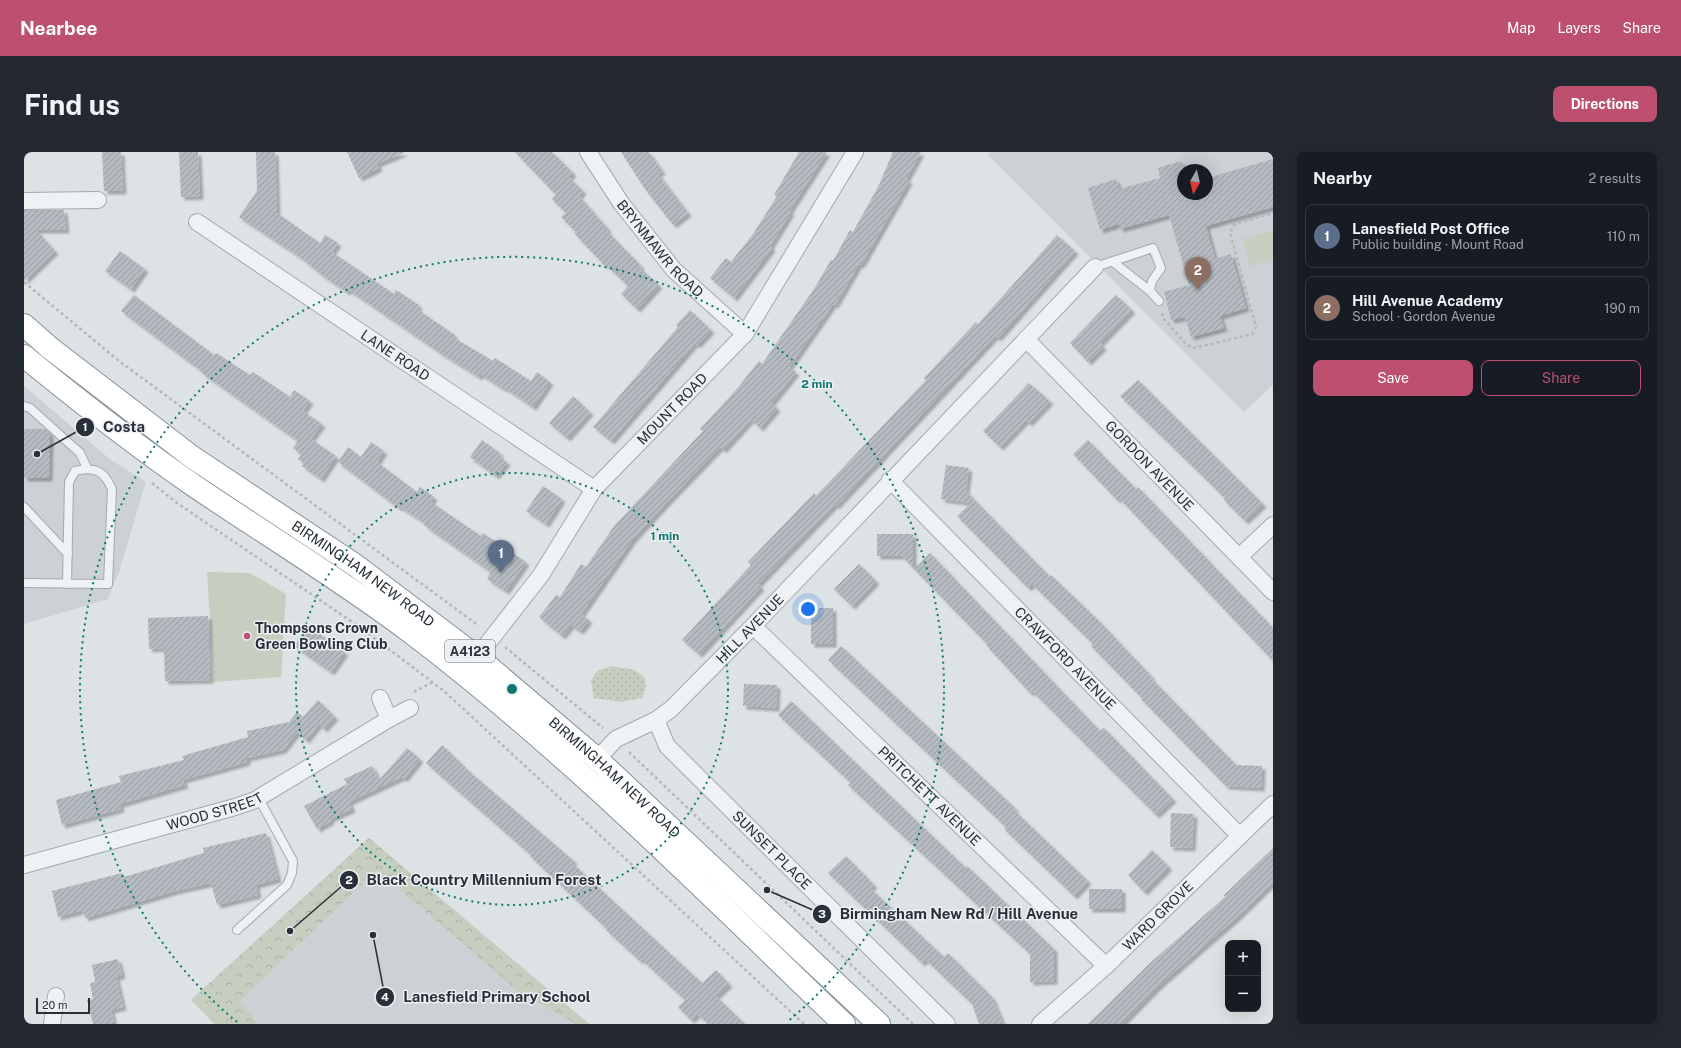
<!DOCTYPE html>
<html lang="en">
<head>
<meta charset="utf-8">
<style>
  :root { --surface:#171b24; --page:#242831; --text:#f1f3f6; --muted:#9ea1a6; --line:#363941; --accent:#bd4f6f }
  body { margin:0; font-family:"Public Sans",sans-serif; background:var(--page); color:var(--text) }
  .controls { position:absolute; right:12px; bottom:12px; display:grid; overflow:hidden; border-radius:8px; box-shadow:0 4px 16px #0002 }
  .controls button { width:36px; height:36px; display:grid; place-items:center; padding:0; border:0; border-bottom:1px solid var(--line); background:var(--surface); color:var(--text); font:20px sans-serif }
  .compass { position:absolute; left:1153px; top:12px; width:36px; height:36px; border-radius:50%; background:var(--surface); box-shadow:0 4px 16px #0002; rotate:188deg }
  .scale { position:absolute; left:12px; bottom:10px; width:54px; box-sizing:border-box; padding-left:4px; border:2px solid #28313a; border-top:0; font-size:11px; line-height:14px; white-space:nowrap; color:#28313a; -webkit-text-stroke:3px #ecf0f3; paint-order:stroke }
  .you { position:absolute; left:784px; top:457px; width:14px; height:14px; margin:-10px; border:3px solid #fff; border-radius:50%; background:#1a73e8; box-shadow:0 0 0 6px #1a73e833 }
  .badge { display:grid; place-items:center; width:26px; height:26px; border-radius:50%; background:var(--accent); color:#fff; font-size:13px; font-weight:700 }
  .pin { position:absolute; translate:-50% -33px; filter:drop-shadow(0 1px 2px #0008) }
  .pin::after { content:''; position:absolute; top:21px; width:14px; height:12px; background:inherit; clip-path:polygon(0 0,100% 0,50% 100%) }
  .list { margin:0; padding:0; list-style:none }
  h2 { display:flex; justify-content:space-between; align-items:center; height:52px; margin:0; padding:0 16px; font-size:17px }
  h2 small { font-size:13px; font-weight:400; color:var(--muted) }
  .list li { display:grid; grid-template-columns:26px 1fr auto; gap:12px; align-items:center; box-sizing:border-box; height:64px; margin:0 8px 8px; padding:0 8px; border:1px solid var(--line); border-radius:8px }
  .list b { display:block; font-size:15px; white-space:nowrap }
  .list p { margin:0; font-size:13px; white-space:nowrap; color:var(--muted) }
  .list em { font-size:13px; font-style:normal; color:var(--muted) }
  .actions { display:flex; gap:8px; padding:12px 16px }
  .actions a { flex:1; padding:9px 0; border:1px solid var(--accent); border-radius:8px; text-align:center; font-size:14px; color:var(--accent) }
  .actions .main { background:var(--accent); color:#fff }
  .map { position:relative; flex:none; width:1249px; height:872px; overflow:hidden; border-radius:8px }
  header { display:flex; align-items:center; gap:24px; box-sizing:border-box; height:56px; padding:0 20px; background:var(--accent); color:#fff }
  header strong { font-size:19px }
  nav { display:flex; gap:22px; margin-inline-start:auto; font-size:14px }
  .intro { display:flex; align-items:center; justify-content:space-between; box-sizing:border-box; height:96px; padding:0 24px }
  h1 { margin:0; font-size:28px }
  .button { padding:10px 18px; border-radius:8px; background:var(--accent); color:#fff; font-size:14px; font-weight:700 }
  main { display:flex; gap:24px; padding:0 24px }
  aside { flex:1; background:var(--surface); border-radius:8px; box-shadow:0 4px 16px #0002 }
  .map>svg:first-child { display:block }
</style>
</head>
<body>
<header>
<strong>Nearbee</strong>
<nav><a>Map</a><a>Layers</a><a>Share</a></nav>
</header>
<div class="intro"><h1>Find us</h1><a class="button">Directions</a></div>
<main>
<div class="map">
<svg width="1249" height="872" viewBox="0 0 1249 872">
  <defs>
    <pattern id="forest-crowns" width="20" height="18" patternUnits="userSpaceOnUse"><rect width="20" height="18" fill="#c5cebf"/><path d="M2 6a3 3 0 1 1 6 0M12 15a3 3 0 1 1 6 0" fill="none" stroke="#a9b1a5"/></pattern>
    <pattern id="park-dots" width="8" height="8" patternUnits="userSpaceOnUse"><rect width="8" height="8" fill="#c5cebf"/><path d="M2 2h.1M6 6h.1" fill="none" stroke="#a9b1a5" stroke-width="1.8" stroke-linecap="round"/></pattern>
    <pattern id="building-hatch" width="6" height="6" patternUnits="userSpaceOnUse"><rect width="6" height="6" fill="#b5bbc1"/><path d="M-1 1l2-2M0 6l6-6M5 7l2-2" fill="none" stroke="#93999e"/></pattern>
    <filter id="shadow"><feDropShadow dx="3.5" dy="3.5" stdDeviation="1" flood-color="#0004"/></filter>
  </defs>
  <rect width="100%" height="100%" fill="#dde2e5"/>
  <path fill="#ccd1d6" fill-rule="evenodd" d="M966,0H1249V233L1220,260L964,3ZM1159,18H1183V42H1159Z
    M0,234L87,308L122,330L95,420L84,447L0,472Z
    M345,686L565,872H191L167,848Z"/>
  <path fill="#c5cebf" d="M1249,79V107L1226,114L1219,87Z
    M183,420L226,421L262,442L257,525L190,530Z"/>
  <path fill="url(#forest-crowns)" d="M345,686L565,872H552L496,841L353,718L216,849L234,872H191L167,848Z"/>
  <path fill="url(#park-dots)" d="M588,514L611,518L621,526L622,534L618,546L596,550L570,546L567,528L573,519Z"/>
  <path fill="url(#building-hatch)" filter="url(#shadow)" d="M78,0H97L99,39H80Z
    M155,0H174L176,44L157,45Z
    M232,0H251L253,61L296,91L301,83L314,91L308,100L370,142L372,138L395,153L393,157L431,183L429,185L469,209L471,206L507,229L513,220L526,230L509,255L481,236L480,237L456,222L455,225L418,202L325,138L323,140L299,124L276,105L215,65L233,39Z
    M323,0H381L353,12L355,16L335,26Z
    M491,0H528L549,21L545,25L559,39L555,44L584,77L583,79L617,114L616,116L635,133L613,157L597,142L604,134L582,113L581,114L550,81L552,80L537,65L542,61L528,47L532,43Z
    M597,0H625L638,19L634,22L664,61L649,73L621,37Z
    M775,0H803L765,59L767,60L746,94L748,96L710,146L686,126L702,106L707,110L729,82L753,44L750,43Z
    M869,0H897L882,27L885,29L837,113L835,112L811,153L809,152L765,215L772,220L747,251L753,256L736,276L727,267L699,298L696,295L641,352L609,387L557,462L565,468L556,479L547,473L538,484L515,465L532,443L536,445L557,412L562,415L590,374L679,279L676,277L711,239L735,209L738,212L790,137L807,108L809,109L826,78L829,80L855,33Z
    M1249,7V55L1182,74L1191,107L1207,102L1222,156L1196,164L1200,176L1167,185L1161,165L1147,168L1140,140L1165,133L1145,63L1096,77L1095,72L1076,78L1064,36L1092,27L1095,37L1136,26L1134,16L1157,9L1160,18L1159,42H1183V26Z
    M0,58H40L42,78H12L31,99L0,129Z
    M1033,83L1051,99L974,186L971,184L812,354L811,352L734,432L737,435L675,502L658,488L727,413L724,410L790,341L792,344L902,228L900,226L952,170L954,172Z
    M96,99L121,117L107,137L81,119Z
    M110,143L190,203L192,201L226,223L229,220L266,245L270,238L286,249L279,259L298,272L287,287L312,304L297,327L278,314L280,311L274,307L277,302L269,296L274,289L178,221L179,220L97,159Z
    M1092,143L1108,158L1076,191L1079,195L1064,210L1046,191Z
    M666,158L687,178L673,193L671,191L587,289L569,275L654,175L652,173Z
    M1114,228L1239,352L1221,369L1200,348L1201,346L1096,244Z
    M1005,231L1026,249L1005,271L1002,268L976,295L959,279Z
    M549,244L566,260L543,286L525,271Z
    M0,277H22L26,282L25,326H0Z
    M458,288L476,301L475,304L483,310L472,324L446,305Z
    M1064,288L1112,337L1114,335L1249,476V509L1095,346L1093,348L1049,302Z
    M347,290L360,299L353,310L393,340L396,335L410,345L407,350L457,384L459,381L502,410L482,439L463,427L467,420L400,373L401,371L376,355L375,356L314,310L324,295L337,305Z
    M922,313L945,316L942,339L1026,425L1027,423L1077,471L1128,525L1127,526L1212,613L1238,614L1237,636L1202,634L1117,547L1118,546L1067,494L1069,492L1008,432L1004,436L933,364L947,351L917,347Z
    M519,334L538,347L522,372L502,359Z
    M853,382H889V416L878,404H853Z
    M906,401L1076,579L1080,576L1149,647L1132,663L1008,539L1006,541L962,493L963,492L890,417Z
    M835,412L852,429L828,454L810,437Z
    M787,456H809V492H787Z
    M184,464L186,528L141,529L140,496L125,497L124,466Z
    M284,474L321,500L307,520L270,494Z
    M817,494L991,656L990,658L1064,729L1050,744L980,677L982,675L804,508Z
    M720,532L753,533L752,556L719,554Z
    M294,548L311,565L300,577L295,572L282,588L273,580L259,598L223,606V610L159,628L161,633L96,652L97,657L38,673L32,648L97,630L95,624L160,608L158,604L224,585L223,579L265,570L273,560L279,565Z
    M767,549L942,716L943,714L1030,797V829L1006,830V802L824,633L827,631L754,563Z
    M418,593L447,621L550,709L548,711L678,831L692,818L705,832L692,844L721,872H684L673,862L667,868L654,855L661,848L617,807L616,809L582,778L583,777L506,704L507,703L402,611Z
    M383,596L396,607L380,627L378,625L325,650L328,657L306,667L307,669L293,677L280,654L323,632L320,627L348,614L355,628Z
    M1147,661L1170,662L1168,696L1146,695Z
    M242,681L254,727L232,733L234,743L193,753L187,731L151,739L61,766L59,758L34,765L28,739L98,721L100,725L180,701L179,696Z
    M1249,696V730L1212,766L1135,833L1097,872H1064L1126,811L1201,745L1200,743Z
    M1128,698L1145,715L1120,740L1104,723Z
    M822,704L850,733L846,736L920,805L924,801L968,845L979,872H955L948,852L901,807L898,811L804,721Z
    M1065,737H1098V757H1065Z
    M94,807L98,823L92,825L99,855L87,858L90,872H69L63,848L69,847L66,831L71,830L68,813Z"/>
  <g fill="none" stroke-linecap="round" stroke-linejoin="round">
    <g stroke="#a3a9ae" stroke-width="10">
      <path id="lane" d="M1089,110L1126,139
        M1071,115L1129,96L1137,116L1128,129L1126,139L1135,149
        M0,254L6,256L56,301L63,316
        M0,355L44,402
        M0,431L84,432L88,337C80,319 71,314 51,319L45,330L43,432
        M213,778L263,733L268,721L269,709L234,645"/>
    </g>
    <g stroke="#a3a9ae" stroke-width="18">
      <g id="street">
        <path id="s1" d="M564,0L597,51L650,118L721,182"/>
        <path d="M0,49L74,48"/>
        <path id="s2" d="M173,70L570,337"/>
        <path id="s3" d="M1002,187L1249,440"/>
        <path id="s4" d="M866,328L1216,684"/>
        <path d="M1215,405L1249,373"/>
        <path id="s5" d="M729,474L1082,814"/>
        <path id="s6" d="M453,505L517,423L570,337L721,182L831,0"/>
        <path d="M356,546L365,567"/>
        <path id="s7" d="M632,568L643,594L923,872"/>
        <path id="s8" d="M573,607L592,587L632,568L647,557L729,474L1071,115"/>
        <path id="s9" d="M0,713L211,655L231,648L365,567L386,556"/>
        <path d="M28,872L32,844"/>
        <path id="s10" d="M1016,872L1082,814L1249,652"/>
      </g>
    </g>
    <g stroke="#86919a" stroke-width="24">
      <g id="highway">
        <path id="s11" d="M0,173L26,196L168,305L331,413L453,505L573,607L855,872"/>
        <path d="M0,204C55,249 111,293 169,333C241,382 316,427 385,479C541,597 679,737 820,872"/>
      </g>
    </g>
    <path stroke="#b3b8bc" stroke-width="2.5" stroke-dasharray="3 3" stroke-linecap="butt" d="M0,130L95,209L455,474
      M1138,161L1139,166L1163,193L1170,196L1228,182L1232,175L1206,80L1211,72L1249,61
      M128,331L153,351L337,476L420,539L780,872
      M481,495L579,576
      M390,540L409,530
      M605,600L889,872"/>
    <use href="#lane" stroke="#eff2f4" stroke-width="8"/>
    <use href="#street" stroke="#eff2f4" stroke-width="16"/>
    <use href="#highway" stroke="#fff" stroke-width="22"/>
  </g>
  <g fill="none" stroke="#0f766e" stroke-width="2" stroke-dasharray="2 4">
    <circle cx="488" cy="537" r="216"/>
    <path d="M213 870A432 432 0 1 1 763 870"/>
  </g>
  <circle fill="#bd4f6f" stroke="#ecf0f3" stroke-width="1.5" cx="223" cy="484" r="4"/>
  <g text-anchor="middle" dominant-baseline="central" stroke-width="3" stroke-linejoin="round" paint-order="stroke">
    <rect fill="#ecf0f3" stroke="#636a72" stroke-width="1" x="421" y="488" width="50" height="22" rx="3"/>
    <g font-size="13" font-weight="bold" fill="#28313a">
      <text x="446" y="499">A4123</text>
    </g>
    <g font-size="14" fill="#28313a" stroke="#ecf0f3">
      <text stroke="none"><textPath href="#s1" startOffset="121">BRYNMAWR ROAD</textPath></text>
      <text stroke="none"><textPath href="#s2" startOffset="239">LANE ROAD</textPath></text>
      <text stroke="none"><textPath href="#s6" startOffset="317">MOUNT ROAD</textPath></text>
      <text stroke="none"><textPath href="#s3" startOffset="177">GORDON AVENUE</textPath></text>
      <text stroke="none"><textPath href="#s11" startOffset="421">BIRMINGHAM NEW ROAD</textPath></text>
      <text stroke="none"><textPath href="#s8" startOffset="203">HILL AVENUE</textPath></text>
      <text stroke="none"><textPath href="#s4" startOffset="250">CRAWFORD AVENUE</textPath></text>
      <text stroke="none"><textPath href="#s11" startOffset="745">BIRMINGHAM NEW ROAD</textPath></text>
      <text stroke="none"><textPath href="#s5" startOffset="245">PRITCHETT AVENUE</textPath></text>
      <text stroke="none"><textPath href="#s9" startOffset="198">WOOD STREET</textPath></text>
      <text stroke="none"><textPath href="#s7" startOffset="176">SUNSET PLACE</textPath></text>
      <text stroke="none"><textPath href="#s10" startOffset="160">WARD GROVE</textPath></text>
    </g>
    <g font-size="14" font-weight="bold" fill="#28313a" stroke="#ecf0f3" text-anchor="start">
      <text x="231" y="476">Thompsons Crown<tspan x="231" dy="16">Green Bowling Club</tspan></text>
    </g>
  </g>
  <circle cx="488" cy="537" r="6" fill="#0f766e" stroke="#ecf0f3" stroke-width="2"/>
  <g font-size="12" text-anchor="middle" font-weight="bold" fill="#0f766e" stroke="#ecf0f3" stroke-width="3" stroke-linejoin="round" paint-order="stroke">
    <text x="793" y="236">2 min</text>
    <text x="641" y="388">1 min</text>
  </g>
  <path fill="none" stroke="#28313a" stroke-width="1.5" d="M13 302L61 275M266 779L325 728M743 738L798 762M349 783L361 845"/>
  <g fill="#28313a" stroke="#ecf0f3" stroke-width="1.5">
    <circle cx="13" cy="302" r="4"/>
    <circle cx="266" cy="779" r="4"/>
    <circle cx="743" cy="738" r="4"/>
    <circle cx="349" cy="783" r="4"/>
    <circle cx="61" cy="275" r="10"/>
    <circle cx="325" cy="728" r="10"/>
    <circle cx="798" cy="762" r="10"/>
    <circle cx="361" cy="845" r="10"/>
  </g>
  <g font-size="12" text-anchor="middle" font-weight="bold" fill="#fff">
    <text x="61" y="279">1</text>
    <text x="325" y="732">2</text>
    <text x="798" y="766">3</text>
    <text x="361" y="849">4</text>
  </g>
  <g font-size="15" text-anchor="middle" font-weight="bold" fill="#28313a" stroke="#ecf0f3" stroke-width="3" stroke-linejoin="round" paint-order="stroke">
    <text x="100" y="280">Costa</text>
    <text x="460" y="733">Black Country Millennium Forest</text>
    <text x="935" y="767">Birmingham New Rd / Hill Avenue</text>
    <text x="473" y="850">Lanesfield Primary School</text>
  </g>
</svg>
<div class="controls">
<button>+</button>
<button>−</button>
</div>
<svg class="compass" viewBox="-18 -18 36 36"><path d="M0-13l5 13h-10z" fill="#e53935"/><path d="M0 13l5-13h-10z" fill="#9ea1a6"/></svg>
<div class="scale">20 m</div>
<div class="you"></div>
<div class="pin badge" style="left:477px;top:421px;background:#5c6f8a">1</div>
<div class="pin badge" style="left:1174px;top:138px;background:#8d6e63">2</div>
</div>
<aside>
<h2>Nearby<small>2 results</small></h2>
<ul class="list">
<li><span class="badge" style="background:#5c6f8a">1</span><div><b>Lanesfield Post Office</b><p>Public building · Mount Road</p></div><em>110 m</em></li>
<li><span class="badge" style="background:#8d6e63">2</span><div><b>Hill Avenue Academy</b><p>School · Gordon Avenue</p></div><em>190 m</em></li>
</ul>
<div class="actions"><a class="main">Save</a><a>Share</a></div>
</aside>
</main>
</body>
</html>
